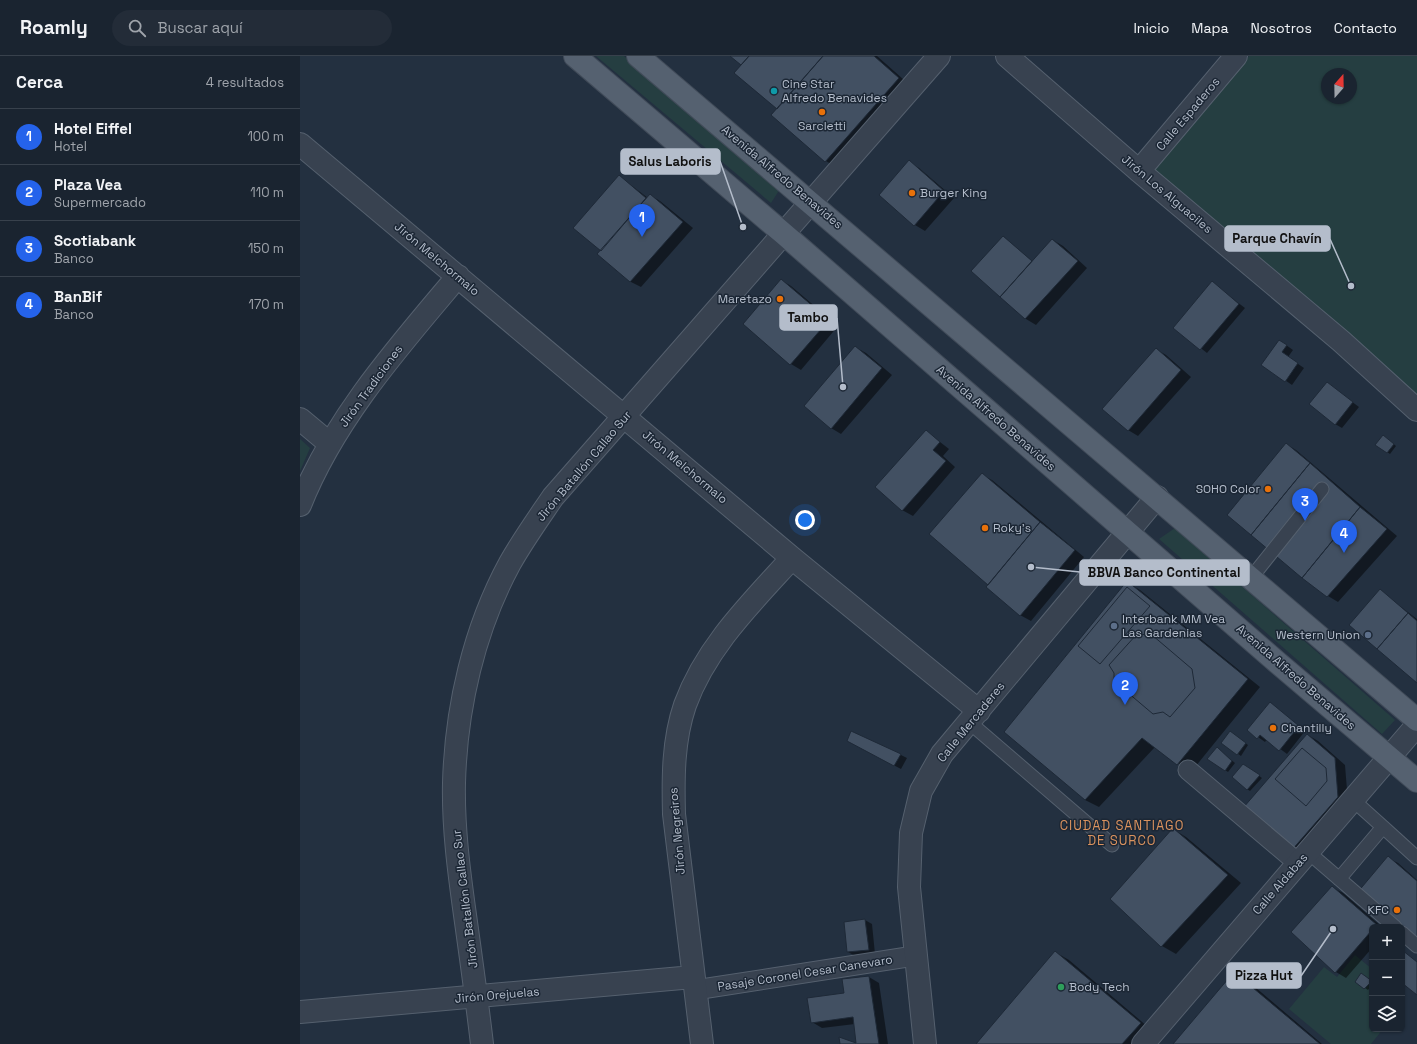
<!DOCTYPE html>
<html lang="es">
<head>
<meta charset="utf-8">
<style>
  :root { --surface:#1a2430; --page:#232c38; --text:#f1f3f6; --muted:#9fa4ab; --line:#38414c; --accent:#2563eb }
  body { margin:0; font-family:"Space Grotesk",sans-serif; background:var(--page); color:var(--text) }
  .controls { position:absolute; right:12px; bottom:12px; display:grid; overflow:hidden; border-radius:6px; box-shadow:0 1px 3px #0004 }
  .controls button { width:36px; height:36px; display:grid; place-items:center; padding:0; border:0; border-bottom:1px solid var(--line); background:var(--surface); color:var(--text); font:20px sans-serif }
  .compass { position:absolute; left:1021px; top:12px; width:36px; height:36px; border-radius:50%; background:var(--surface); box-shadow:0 1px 3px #0004; rotate:20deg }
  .you { position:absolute; left:505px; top:464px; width:14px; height:14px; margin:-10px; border:3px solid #fff; border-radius:50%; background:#1a73e8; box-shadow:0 0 0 6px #1a73e833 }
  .badge { display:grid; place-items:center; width:26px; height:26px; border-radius:50%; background:var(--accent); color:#fff; font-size:13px; font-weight:700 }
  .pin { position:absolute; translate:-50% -33px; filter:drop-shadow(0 1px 2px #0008) }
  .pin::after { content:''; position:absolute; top:21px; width:14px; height:12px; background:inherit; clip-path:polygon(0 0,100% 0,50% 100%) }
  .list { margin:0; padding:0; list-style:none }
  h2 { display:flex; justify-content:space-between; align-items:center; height:52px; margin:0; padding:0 16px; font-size:17px }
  h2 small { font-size:13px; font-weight:400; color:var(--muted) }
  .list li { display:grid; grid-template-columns:26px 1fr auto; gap:12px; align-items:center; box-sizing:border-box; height:56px; padding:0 16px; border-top:1px solid var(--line) }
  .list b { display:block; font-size:15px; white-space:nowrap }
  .list p { margin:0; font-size:13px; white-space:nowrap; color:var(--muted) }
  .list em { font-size:13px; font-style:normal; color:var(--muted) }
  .icon { flex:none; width:22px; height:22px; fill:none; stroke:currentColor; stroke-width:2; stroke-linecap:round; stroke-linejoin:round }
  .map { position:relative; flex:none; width:1117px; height:988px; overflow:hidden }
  header { display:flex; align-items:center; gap:24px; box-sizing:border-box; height:56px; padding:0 20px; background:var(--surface); border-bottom:1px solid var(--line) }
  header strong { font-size:19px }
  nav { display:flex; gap:22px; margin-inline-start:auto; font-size:14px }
  .search { width:280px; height:36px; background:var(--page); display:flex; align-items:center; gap:10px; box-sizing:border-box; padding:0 14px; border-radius:22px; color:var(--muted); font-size:15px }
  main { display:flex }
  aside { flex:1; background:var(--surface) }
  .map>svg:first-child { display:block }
</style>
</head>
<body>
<header>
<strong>Roamly</strong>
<div class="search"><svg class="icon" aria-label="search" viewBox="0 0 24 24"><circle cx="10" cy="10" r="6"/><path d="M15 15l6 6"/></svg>Buscar aquí</div>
<nav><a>Inicio</a><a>Mapa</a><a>Nosotros</a><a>Contacto</a></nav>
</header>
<main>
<aside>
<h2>Cerca<small>4 resultados</small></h2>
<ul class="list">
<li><span class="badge">1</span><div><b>Hotel Eiffel</b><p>Hotel</p></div><em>100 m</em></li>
<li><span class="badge">2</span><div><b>Plaza Vea</b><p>Supermercado</p></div><em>110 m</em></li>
<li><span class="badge">3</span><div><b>Scotiabank</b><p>Banco</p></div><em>150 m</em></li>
<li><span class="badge">4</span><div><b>BanBif</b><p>Banco</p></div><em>170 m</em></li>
</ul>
</aside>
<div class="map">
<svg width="1117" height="988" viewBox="0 0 1117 988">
  <rect width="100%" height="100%" fill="#233040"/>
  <path fill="#253e41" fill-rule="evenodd" d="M296,0H324L480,133L471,147Z
    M949,0H1117V344L851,117ZM1027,18H1051V42H1027Z
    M0,383L10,392L0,415Z
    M875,472L1095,664L1082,678L859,483Z
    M1055,899L1072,913V973H1083L1071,988H1031L989,953L1024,911L1037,921Z"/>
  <path fill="#0007" d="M432,0H577L612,31L539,113L526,105L472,59L478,53L442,9Z
    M609,106L619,112L654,142L625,175L615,169Z
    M319,120L348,142L350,139L360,145L393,172L341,231L331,226L299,198L302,195Z
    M704,181L733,206L753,184L763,190L787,212L736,269L726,263L673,215Z
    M481,224L491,230L538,270L501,314L491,308Z
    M912,227L945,252L907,297L875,272Z
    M986,289L993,294L988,301L1004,312L992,329L963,309Z
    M555,291L566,297L592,319L541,378L531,372Z
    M856,293L866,299L891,321L838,380L828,374Z
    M1027,327L1059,351L1042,372L1035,368Z
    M626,375L649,393L643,400L655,411L613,460L602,454Z
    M1086,382L1096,390L1090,398L1077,389Z
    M986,388L996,394L1097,480L1038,546L1028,540L928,458Z
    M682,419L692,424L784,501L731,565L720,559L690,529Z
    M827,526L840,534L960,631L891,716L855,691L799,751L785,744Z
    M1080,535L1117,563V625Z
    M970,647L1005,675L987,698L967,683L965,686L948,674Z
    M933,678L948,689L941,700L922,687Z
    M1008,679L1018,685L1045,709L1048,746L1002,800L992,794Z
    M555,689L601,699L607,702L601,713Z
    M917,692L935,707L928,716L925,714Z
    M947,711L962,722L950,735L947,733Z
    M873,773L886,781L941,827L876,898L862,890Z
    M1088,802L1098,807L1117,824V888Z
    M1032,831L1043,837L1082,871H1072V892L1046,922L1036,916L993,876Z
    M565,864L572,868L575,898L555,900L548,896Z
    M755,896L769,904L854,976L842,988H677Z
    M934,917L948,925L1022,988H874Z
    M1065,920L1072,926V929L1068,934L1056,926Z
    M569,921L579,927L588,988H558L555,968L522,972L512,966L545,938Z"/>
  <path fill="#425062" stroke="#1e2937" d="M430,0H449L441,9Z
    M449,0H523L477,53L434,17Z
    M523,0H574L599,22L525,106L471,59Z
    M609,104L644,135L614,170L579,139Z
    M319,119L346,142L301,195L273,172Z
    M350,138L383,166L330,226L297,198Z
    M703,180L732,205L700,241L671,215Z
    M752,183L778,205L725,263L700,241Z
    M481,223L529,264L490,309L443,268Z
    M912,225L939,248L900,294L873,272Z
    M979,284L987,289L982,296L998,307L985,326L961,309Z
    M555,290L582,312L531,373L504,350Z
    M856,292L881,314L828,375L802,353Z
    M1027,326L1053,346L1035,369L1009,348Z
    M626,374L640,386L633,394L646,405L602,455L575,431Z
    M1083,379L1094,388L1087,397L1075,389Z
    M986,387L1010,407L951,479L927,459Z
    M1010,407L1060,451L1002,522L951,479Z
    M682,417L740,466L688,529L629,478Z
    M1060,451L1087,473L1027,541L1002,522Z
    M740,466L775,494L720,560L686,531Z
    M827,525L948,623L877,709L842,682L785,744L704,676Z
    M827,531L850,550L800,608L778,590Z
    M1080,533L1108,557L1077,593L1049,569Z
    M1108,557L1117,565V627L1077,593Z
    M837,578L852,579L892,613L895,632L870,661L863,656L853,658L814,625V617L809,609Z
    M970,646L999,670L979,695L960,679L957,683L947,674Z
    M551,675L601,698L594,710L547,685Z
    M930,675L946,687L937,699L921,687Z
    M1007,678L1035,702L1038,741L991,795L943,752Z
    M917,691L932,705L925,715L907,703Z
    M1002,692L1026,712L1027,725L1006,750L975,723Z
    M943,708L960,719L947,734L932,721Z
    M873,772L928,819L861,891L810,843Z
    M1088,800L1117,825V889L1057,837Z
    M1032,830L1077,869L1072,871V874L1035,917L991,876Z
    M565,863L569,894L547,896L544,866Z
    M1102,894L1117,906V939L1102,927Z
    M755,895L841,967L822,988H676Z
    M934,916L1020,988H873Z
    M1061,917L1072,925L1064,933L1055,926Z
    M569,920L579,988H540L539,981L556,987L553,961L511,967L507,942L544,937L542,923Z"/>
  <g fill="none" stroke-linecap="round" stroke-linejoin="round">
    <g stroke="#55606e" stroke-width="15">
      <path id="service" d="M951,522L1022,433
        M669,666L812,789
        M1053,744L1083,771
        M1008,796L1095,871
        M1039,823L1083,771L1117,802
        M1102,877L1117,890"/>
    </g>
    <g stroke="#55606e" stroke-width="21">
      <path id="pedestrian" d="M888,714L998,807
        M395,934L614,900"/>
    </g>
    <g stroke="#55606e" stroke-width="24">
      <path id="minor" d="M707,0L839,115L1041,285L1117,354
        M0,88L492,502L679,655
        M839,115L936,0
        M0,363L30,388
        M0,449C34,363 99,290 158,220
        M0,956L393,921
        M182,988C177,945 171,902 165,859C159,816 153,771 154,727C156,652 174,573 210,507C223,484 238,463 253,441L639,0
        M402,988L374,758C373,722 373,684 385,649C406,591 451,547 492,502
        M625,988L609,831L611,777L621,735L642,698L857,441
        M843,988L1117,669"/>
    </g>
    <g stroke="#414b59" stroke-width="24">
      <path id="primary" d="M275,0L484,178L978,607L1117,725
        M338,0L1117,664"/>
    </g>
    <use href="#service" stroke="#384250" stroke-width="13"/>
    <use href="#pedestrian" stroke="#384250" stroke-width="19"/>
    <use href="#minor" stroke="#384250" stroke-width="22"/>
    <use href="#primary" stroke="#556170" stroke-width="22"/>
  </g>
  <circle fill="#0f9aa8" stroke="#1c2735" stroke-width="1.5" cx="474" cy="35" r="4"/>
  <g fill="#e8710a" stroke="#1c2735" stroke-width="1.5">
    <circle cx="522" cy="56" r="4"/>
    <circle cx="612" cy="137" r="4"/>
    <circle cx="480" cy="243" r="4"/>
    <circle cx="968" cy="433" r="4"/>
    <circle cx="685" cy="472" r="4"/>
    <circle cx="973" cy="672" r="4"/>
    <circle cx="1097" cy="854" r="4"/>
  </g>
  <g fill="#5c6f8a" stroke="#1c2735" stroke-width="1.5">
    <circle cx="814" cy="570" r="4"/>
    <circle cx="1068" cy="579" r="4"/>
  </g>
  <circle fill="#2e9e5b" stroke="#1c2735" stroke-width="1.5" cx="761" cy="931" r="4"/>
  <g text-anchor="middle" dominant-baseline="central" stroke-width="3" stroke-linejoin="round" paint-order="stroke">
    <g font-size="12" fill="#b4bdcb" stroke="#1c2735" text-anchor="start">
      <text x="482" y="28">Cine Star<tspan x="482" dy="14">Alfredo Benavides</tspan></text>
      <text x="522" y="70" text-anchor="middle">Sarcletti</text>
      <text x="620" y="137">Burger King</text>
      <text x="472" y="243" text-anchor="end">Maretazo</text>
      <text x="960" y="433" text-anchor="end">SOHO Color</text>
      <text x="693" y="472">Roky's</text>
      <text x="822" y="563">Interbank MM Vea<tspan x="822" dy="14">Las Gardenias</tspan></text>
      <text x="1060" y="579" text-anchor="end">Western Union</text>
      <text x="981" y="672">Chantilly</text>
      <text x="1089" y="854" text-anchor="end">KFC</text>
      <text x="769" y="931">Body Tech</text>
    </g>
    <g font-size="12" fill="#b4bdcb" stroke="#1c2735">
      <text transform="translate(888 58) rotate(-50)">Calle Espaderos</text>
      <text transform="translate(482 121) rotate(40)">Avenida Alfredo Benavides</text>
      <text transform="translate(867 138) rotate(40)">Jirón Los Alguaciles</text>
      <text transform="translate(137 203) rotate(40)">Jirón Melchormalo</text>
      <text transform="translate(71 330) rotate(-54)">Jirón Tradiciones</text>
      <text transform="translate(696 362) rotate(41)">Avenida Alfredo Benavides</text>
      <text transform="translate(284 410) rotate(-50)">Jirón Batallón Callao Sur</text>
      <text transform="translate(385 411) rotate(40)">Jirón Melchormalo</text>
      <text transform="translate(996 621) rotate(41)">Avenida Alfredo Benavides</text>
      <text transform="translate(671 666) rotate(-51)">Calle Mercaderes</text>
      <text transform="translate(377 775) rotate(-95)">Jirón Negreiros</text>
      <text transform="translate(980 828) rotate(-49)">Calle Aldabas</text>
      <text transform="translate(165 843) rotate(-97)">Jirón Batallón Callao Sur</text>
      <text transform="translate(505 917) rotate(-9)">Pasaje Coronel Cesar Canevaro</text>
      <text transform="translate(197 939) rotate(-5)">Jirón Orejuelas</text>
    </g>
    <g font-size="13" letter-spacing="1" fill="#db935f" stroke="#1c2735">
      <text x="822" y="769">CIUDAD SANTIAGO<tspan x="822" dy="15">DE SURCO</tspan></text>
    </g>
  </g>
  <path fill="none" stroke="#b4bdcb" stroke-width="1.5" d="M443 171L420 105M1051 230L1030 183M543 331L537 262M731 511L780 516M1033 873L1001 920"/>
  <g fill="#b4bdcb" stroke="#1c2735" stroke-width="1.5">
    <circle cx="443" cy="171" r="4"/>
    <circle cx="1051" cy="230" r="4"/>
    <circle cx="543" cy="331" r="4"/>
    <circle cx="731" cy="511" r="4"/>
    <circle cx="1033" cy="873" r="4"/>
  </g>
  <g fill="#b4bdcb" stroke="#b4bdcb" stroke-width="1.5">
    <rect x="321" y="93" width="99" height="25" rx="4"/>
    <rect x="925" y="170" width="105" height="25" rx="4"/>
    <rect x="480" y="249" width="57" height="25" rx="4"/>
    <rect x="780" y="504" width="169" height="25" rx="4"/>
    <rect x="927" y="907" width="74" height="25" rx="4"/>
  </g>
  <g font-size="13" text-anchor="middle" font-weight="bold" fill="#111">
    <text x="370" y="110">Salus Laboris</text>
    <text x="977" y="187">Parque Chavín</text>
    <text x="508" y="266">Tambo</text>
    <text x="864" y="521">BBVA Banco Continental</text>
    <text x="964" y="924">Pizza Hut</text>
  </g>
</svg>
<div class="controls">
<button>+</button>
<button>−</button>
<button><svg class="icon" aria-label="layers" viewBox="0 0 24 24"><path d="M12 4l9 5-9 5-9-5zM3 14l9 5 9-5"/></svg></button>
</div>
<svg class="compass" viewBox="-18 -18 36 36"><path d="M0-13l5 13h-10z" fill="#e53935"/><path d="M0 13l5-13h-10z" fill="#9fa4ab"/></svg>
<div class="you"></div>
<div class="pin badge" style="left:342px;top:181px">1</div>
<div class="pin badge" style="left:825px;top:649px">2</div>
<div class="pin badge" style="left:1005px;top:465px">3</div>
<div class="pin badge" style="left:1044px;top:497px">4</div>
</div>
</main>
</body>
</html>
